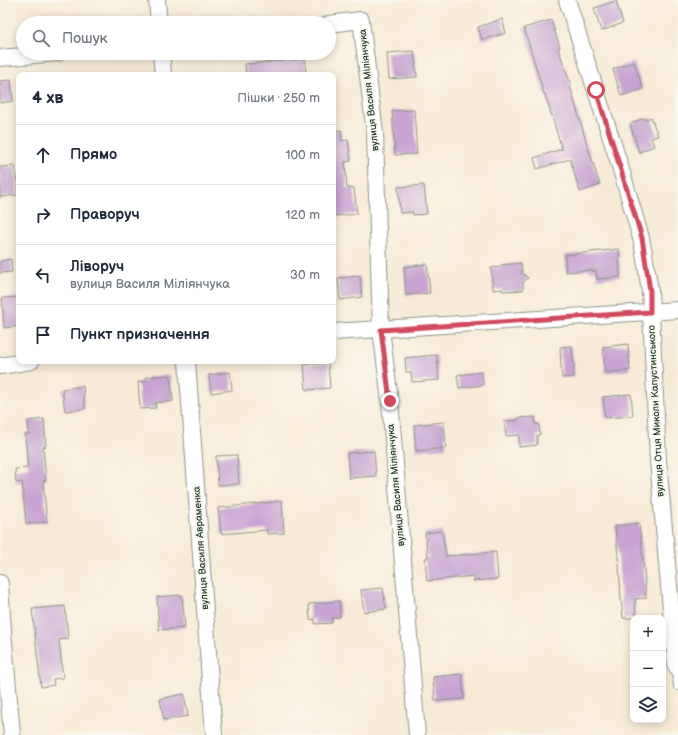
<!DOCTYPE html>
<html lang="uk">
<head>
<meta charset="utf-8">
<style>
  :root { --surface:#fff; --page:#f6f6f7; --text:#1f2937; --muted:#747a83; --line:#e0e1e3 }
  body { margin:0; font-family:"Balsamiq Sans",sans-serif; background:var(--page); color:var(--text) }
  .controls { position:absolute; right:12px; bottom:12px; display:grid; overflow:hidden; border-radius:8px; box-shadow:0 2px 10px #0003 }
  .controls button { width:36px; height:36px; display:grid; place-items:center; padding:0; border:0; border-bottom:1px solid var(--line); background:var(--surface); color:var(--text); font:20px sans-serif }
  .stop { position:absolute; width:12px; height:12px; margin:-9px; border:3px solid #d1495b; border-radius:50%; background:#fff }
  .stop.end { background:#d1495b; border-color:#fff; box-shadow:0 1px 4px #0008 }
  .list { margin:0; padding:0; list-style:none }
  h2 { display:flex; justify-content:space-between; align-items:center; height:52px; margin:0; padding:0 16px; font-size:17px }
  h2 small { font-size:13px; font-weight:400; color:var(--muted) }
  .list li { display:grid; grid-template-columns:26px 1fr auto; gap:12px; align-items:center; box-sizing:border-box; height:60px; padding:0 16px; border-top:1px solid var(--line) }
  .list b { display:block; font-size:15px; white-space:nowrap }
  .list p { margin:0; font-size:13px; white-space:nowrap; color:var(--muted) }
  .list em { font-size:13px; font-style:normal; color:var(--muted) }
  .icon { flex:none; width:22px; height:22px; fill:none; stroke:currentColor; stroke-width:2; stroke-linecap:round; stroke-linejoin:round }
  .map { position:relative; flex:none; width:678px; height:735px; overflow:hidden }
  .search { position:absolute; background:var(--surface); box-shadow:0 2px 10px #0003; left:16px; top:16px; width:320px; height:44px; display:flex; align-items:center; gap:10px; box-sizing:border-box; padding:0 14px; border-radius:22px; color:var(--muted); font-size:15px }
  .panel { position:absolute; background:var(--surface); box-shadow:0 2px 10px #0003; left:16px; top:72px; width:320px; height:292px; border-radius:8px }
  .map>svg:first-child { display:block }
</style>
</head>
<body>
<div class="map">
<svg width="678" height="735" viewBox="0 0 678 735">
  <rect width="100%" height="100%" fill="#fbf7ec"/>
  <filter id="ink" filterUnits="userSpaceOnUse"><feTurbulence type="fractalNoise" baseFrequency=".025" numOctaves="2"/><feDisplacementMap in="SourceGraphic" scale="8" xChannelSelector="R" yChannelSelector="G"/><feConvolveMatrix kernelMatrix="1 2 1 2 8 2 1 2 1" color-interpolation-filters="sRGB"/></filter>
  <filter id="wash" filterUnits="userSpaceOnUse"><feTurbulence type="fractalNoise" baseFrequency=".012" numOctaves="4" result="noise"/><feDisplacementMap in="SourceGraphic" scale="16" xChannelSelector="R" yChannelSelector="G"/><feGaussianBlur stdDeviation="0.9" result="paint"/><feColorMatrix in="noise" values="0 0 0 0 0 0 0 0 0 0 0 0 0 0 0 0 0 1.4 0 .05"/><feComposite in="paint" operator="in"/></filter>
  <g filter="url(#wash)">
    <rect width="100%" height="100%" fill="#f7ebd6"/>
    <g id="blocks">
      <path fill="#c7a4d3" d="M616,1L623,23L601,31L594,8Z
        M502,19L506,33L482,40L478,27Z
        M551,20L560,47L558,48L571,85L570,86L586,141L600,185L580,192L570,159L537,169L534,158L562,149L545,94H544L537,71L524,28Z
        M414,51L417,77L389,79L387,53Z
        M305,59L306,75H246L245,64Z
        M634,62L643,89L621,96L613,69Z
        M11,80L13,101L0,103V81Z
        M414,110L417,154L395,155L392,111Z
        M651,117L658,136L651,138L654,146L639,152L630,124L644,118L645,120Z
        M341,130L342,141L348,140L351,161L345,162L347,188H354L357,214L333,216V131Z
        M15,166L18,195L0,197V167Z
        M424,185L427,214L413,215V212L400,213L398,187Z
        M619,249L620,277L597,279L596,271H591V270L566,272L565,255Z
        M11,259L12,272L0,273V261Z
        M521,263L522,273L528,278L523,282V290L502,291V289L493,290L491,268L501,267V265Z
        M427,264L430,293L406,295L404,267Z
        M360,276L362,297L340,300L338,278Z
        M19,297V326L4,328L2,298Z
        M628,344L630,370L605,373L603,347Z
        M572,346L573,362H574V377L562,378L561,365L560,347Z
        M437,355L439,380L412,382L411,372H406L405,358Z
        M328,363L330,388L306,390L304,365Z
        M230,372L232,390L211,393L209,375Z
        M482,372L483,385L459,388L457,375Z
        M170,375L173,401L155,403L156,408L140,409L138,382L147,381L146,377Z
        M83,386L85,409L65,411L62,389Z
        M631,394L633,416L605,418L603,397Z
        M535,417V424H539L540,435H537V445L519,447V435L506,436L504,421L518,420V418Z
        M44,419L46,446L43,447L46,480L43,481L47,522L26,524L22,482L16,483L15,469L28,468L25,434H29L28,421Z
        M444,422L446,448L416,451L414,425Z
        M374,451L376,476L349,478L347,453Z
        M237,455L239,484L218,485L216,456Z
        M282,501L284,533L267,534V530L221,534L218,508Z
        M639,523L644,569L646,598L635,599L636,618H623L621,600L619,566L615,526Z
        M442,531L446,556L496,552L498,579L473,581V576L427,581L425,558H428L425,533Z
        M383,588L386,609L364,612L361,590Z
        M182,595L185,628L159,630L157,597Z
        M339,601L340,617L332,618V623L315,624V619L310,620L309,604Z
        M65,606L68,639L59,640L63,678L53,679L54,685L41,687L32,609Z
        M462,674L464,699L435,701L433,677Z
        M184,694L188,716L164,720L160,699Z"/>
    </g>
  </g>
  <g filter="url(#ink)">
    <use href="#blocks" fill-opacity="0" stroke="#8b9485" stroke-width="1"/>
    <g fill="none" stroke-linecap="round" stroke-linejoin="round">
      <g stroke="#8b9485" stroke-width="10">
        <path id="service" d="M676,666L678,686"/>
      </g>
      <g stroke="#8b9485" stroke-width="18">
        <path id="minor" d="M157,0L159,23
          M567,0L620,166L641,238L644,253L650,291L658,460L676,666
          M329,24L361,20L375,133L381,329L390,401L417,735
          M161,53L163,75
          M0,58L58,53
          M333,332L381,329L678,310
          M187,361L214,735
          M0,366L31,361
          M0,583L3,631L12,735"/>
      </g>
      <use href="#service" stroke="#fff" stroke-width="8"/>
      <use href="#minor" stroke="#fff" stroke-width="16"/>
    </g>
  </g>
  <g fill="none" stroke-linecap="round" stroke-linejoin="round" filter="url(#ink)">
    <path stroke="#d1495b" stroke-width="5" d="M390,401L381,330L650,312V291L642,238L596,90"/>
  </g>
  <g text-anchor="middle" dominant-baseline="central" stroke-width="4" stroke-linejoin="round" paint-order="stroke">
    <g font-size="10" fill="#1f3d34" stroke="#fbf7ec">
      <text transform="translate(369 90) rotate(-96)">вулиця Василя Міліянчука</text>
      <text transform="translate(656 411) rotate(-93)">вулиця Отця Миколи Капустинського</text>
      <text transform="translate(396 485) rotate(-95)">вулиця Василя Міліянчука</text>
      <text transform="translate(201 548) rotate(-94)">вулиця Василя Авраменка</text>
    </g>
  </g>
</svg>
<div class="controls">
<button>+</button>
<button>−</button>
<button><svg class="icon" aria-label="layers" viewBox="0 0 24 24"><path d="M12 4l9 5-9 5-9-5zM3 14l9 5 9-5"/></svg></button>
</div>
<div class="stop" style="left:596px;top:90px"></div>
<div class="stop end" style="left:390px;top:401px"></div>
<div class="search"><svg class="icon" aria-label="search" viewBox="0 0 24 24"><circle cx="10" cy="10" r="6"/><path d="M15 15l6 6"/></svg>Пошук</div>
<section class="panel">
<h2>4 хв<small>Пішки · 250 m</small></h2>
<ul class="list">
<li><svg class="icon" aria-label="ahead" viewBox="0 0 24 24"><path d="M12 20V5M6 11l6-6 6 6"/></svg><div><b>Прямо</b></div><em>100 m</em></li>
<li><svg class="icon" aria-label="right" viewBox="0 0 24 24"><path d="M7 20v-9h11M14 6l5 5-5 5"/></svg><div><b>Праворуч</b></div><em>120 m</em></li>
<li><svg class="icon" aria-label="left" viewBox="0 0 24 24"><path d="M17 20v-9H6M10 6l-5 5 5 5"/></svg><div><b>Ліворуч</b><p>вулиця Василя Міліянчука</p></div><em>30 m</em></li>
<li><svg class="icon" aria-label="arrive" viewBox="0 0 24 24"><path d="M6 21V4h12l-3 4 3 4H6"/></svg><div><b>Пункт призначення</b></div></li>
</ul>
</section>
</div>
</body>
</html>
